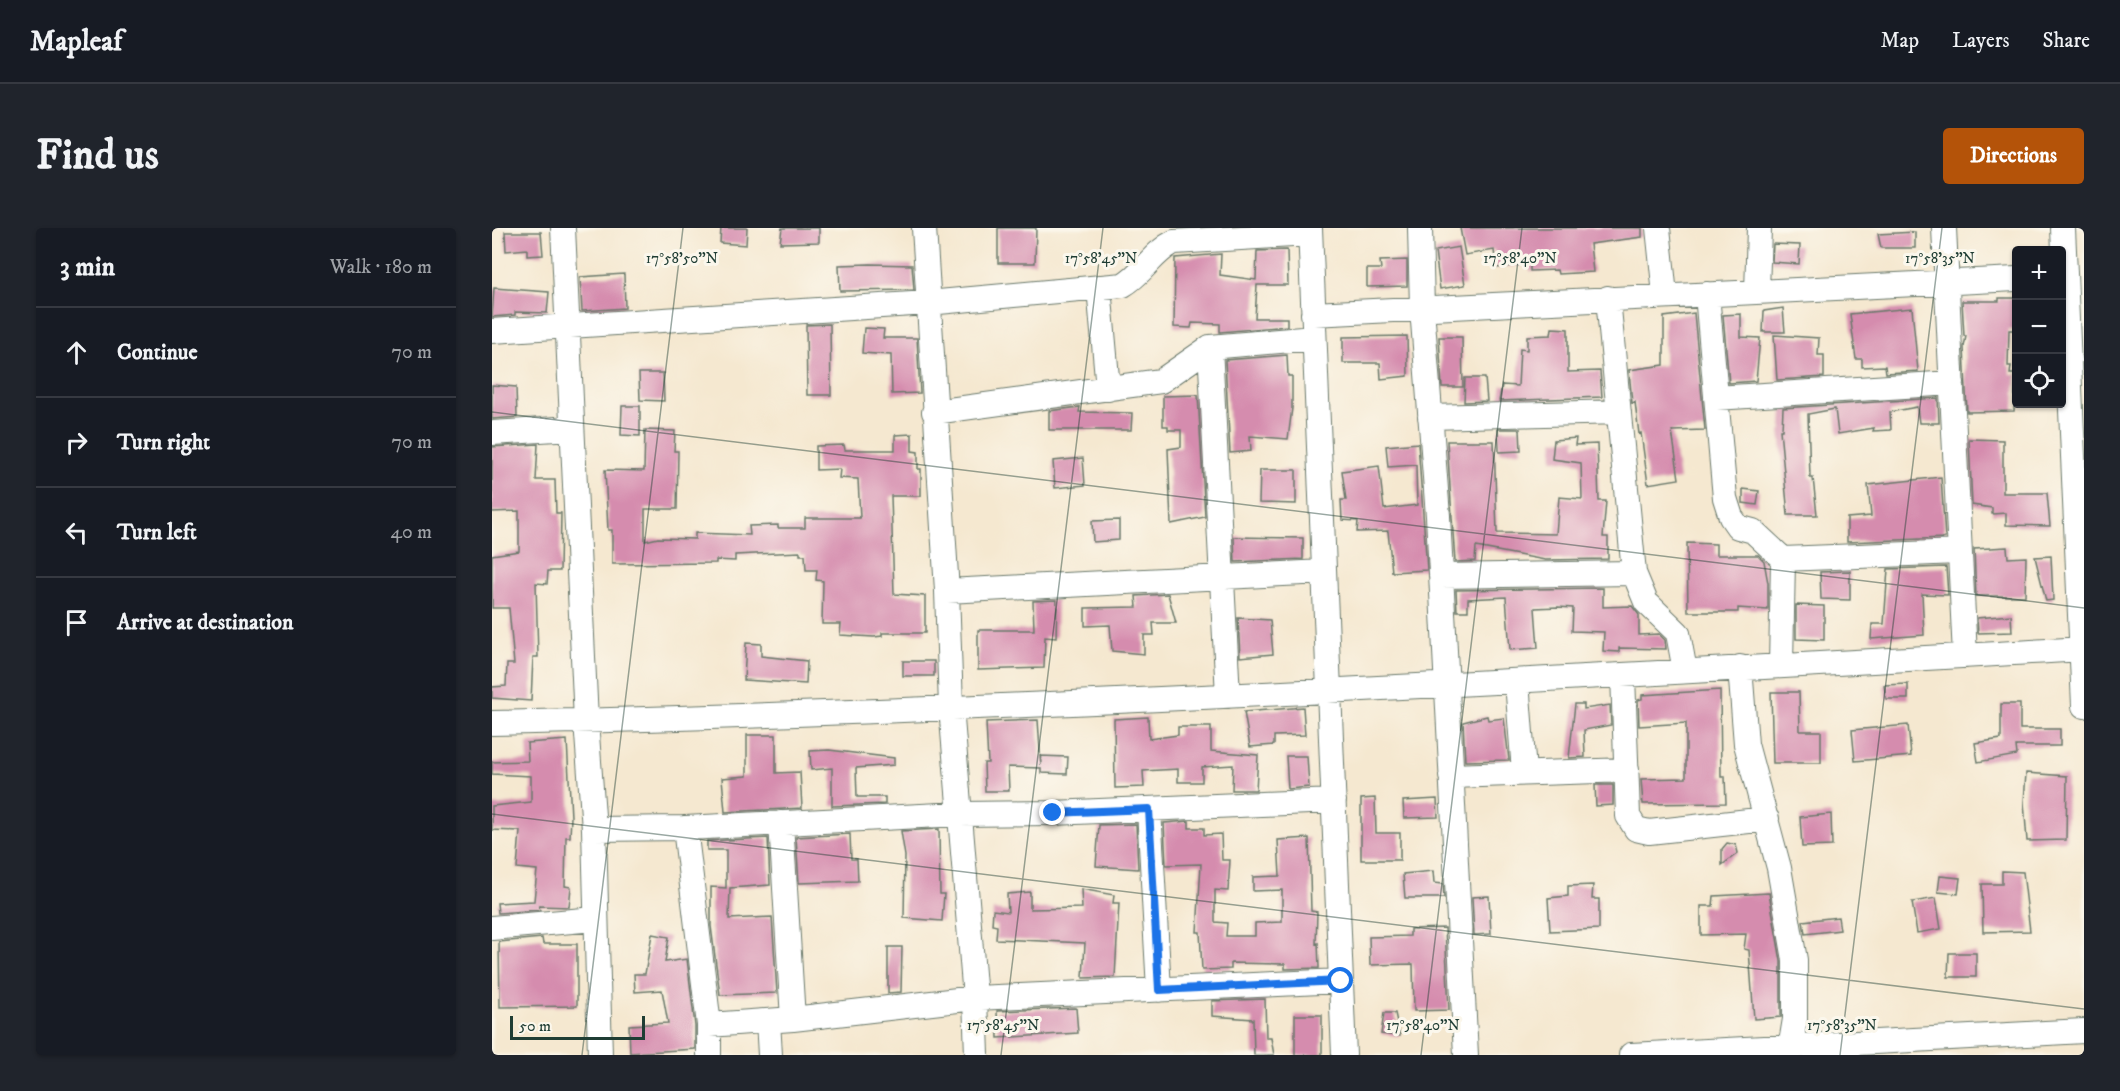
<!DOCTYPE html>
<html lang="en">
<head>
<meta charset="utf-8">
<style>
  :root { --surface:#171b24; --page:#20242c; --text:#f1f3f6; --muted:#9ea1a6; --line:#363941; --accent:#b45309 }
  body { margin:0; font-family:"IM FELL DW Pica",serif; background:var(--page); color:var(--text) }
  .controls { position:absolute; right:18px; top:18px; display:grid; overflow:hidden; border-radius:6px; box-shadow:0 2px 4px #0004 }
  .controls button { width:54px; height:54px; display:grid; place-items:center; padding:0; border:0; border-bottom:2px solid var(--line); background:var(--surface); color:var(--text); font:30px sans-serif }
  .scale { position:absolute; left:18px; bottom:15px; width:135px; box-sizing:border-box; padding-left:6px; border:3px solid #1f3d34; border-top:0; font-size:16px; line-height:21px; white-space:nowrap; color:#1f3d34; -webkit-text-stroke:4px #fbf7ec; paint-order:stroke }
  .stop { position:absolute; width:18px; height:18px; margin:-14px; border:4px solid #1a73e8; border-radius:50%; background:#fff }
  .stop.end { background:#1a73e8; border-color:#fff; box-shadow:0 2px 6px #0008 }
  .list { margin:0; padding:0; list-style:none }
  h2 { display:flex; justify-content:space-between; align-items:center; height:78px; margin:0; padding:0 24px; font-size:26px }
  h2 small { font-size:20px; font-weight:400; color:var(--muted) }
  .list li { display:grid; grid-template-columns:39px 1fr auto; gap:18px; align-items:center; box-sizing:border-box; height:90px; padding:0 24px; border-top:2px solid var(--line) }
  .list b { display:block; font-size:22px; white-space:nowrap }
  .list em { font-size:20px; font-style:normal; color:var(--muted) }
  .icon { flex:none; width:33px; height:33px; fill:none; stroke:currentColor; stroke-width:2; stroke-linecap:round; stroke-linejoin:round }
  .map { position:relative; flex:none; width:1592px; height:827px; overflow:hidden; border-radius:6px }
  header { display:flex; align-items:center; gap:36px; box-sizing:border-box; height:84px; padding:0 30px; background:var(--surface); border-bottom:2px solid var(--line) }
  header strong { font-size:28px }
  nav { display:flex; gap:33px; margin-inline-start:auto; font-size:21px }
  .intro { display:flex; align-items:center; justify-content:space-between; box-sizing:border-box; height:144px; padding:0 36px }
  h1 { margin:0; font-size:42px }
  .button { padding:15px 27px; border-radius:6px; background:var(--accent); color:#fff; font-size:21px; font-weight:700 }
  main { display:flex; gap:36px; padding:0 36px }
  aside { flex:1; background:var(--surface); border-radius:6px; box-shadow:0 2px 4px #0004 }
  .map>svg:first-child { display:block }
</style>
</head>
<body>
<header>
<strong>Mapleaf</strong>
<nav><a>Map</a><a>Layers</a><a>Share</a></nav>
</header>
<div class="intro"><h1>Find us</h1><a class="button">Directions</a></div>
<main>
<aside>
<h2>3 min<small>Walk · 180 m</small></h2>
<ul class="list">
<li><svg class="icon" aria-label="ahead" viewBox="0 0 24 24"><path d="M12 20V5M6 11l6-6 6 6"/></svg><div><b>Continue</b></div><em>70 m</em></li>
<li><svg class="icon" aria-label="right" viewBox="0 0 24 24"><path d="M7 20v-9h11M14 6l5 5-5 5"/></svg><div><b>Turn right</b></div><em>70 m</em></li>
<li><svg class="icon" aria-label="left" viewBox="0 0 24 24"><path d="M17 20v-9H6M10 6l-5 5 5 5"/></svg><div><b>Turn left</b></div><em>40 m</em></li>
<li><svg class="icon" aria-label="arrive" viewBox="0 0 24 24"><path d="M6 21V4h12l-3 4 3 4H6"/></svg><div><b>Arrive at destination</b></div></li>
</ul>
</aside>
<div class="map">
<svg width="1592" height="827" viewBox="0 0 1592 827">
  <rect width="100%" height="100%" fill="#fbf7ec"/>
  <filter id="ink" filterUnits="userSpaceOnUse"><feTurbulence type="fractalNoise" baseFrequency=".0167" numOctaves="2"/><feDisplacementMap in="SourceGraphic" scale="12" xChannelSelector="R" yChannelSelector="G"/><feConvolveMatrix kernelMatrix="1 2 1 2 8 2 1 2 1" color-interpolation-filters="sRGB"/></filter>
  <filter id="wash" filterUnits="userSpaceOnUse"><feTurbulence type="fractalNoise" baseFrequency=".008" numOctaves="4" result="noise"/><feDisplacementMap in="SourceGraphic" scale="24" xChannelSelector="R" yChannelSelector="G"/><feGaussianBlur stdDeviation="1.35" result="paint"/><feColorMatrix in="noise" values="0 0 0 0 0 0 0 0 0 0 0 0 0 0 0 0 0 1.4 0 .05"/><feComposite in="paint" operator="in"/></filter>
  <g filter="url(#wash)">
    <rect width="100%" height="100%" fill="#f5e8d0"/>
    <g id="blocks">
      <path fill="#d58cae" d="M229,0H255L254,17L228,15Z
        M290,0H327V14L288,15Z
        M506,0H544L543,35H506Z
        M968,0H1150V9L1098,16L1101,44L1066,46L1065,42L1038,43V36L1004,40L1002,22L973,27Z
        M13,4H49L51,27L35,28V21L14,23Z
        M1423,4V20H1389L1386,6Z
        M1281,16L1308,17L1307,36L1280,34Z
        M967,19L973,57L948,61L943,23Z
        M795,22L796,57H765L763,90H795V98L728,104V96L700,95L699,100L682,99L683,30L729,26L728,47L764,52L765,23Z
        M915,32V58L875,59V41H889L888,33Z
        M378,36L420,37L422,62L348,63L347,37Z
        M132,46L133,80L90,83L88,49Z
        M2,60L57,64L55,85L23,84V87L0,89Z
        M1507,70H1524V102H1517L1516,138H1519L1518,146H1524L1522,183L1475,184L1472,119L1474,108H1472L1470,73H1507Z
        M1291,80L1293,104H1271L1272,83Z
        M1420,80L1426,143L1394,145L1393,138L1370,139V131H1364L1358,86Z
        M1202,85L1213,202L1180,203L1187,251L1156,256L1149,205L1147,206L1143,174L1140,175L1137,142L1172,137V89Z
        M1249,86V109L1268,110L1264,153L1237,155L1231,87Z
        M338,96L339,167H315L314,97Z
        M372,100L392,101L391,110H425L428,165L400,166L399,127L370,125Z
        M1060,100L1076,101V144L1108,143L1110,169L1007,173L1010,157L1026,158L1028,121L1035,122V108L1059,107Z
        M1282,107L1327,110L1326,127H1332V149L1285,152Z
        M915,108L916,148L889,151L888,135H851V109Z
        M947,109H970L971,159H950Z
        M795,127L796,148H800V180L796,211L758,208L759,223L738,225L733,132Z
        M147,145H171L172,173L148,172Z
        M973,150H993L995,173L972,174Z
        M0,157L24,159L25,189L0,191Z
        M706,167L713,289L679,296L676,221L689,219V202H676V198H671V168Z
        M1446,170L1447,195H1427L1425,179L1398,184L1399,202L1381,203L1382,200L1346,206L1343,181L1316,186L1318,250H1321L1325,287H1296L1288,202H1290L1291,180Z
        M130,178H148V208L129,207Z
        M588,179L587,184L640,185L639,202H557V183Z
        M1006,201H1028L1029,223L1007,224Z
        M153,202L183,203L182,223H186L185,281H153V313L166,310L203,311V305L258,307L257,298L286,297V300H313V290H368L366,251L347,250L348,241L324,242V218L352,217L353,222H403V207L420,206V223L426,224V241H429V268H399L402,366L433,368V405H390V408L382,409L348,407L349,396H330L331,353L324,352L325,342H314L313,327H308V324L243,327V333L224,332V335L120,336V302H116L113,242L152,243Z
        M1084,210L1083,217L1105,216L1107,273H1114L1111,309H1116V331L1053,332L984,319L983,333L963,334L955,213H1002L1005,305L1064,306L1067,269L1090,271L1089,235L1060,231L1062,212Z
        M1477,211L1511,212V265H1555L1558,298L1514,297V285L1500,286V280L1480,277Z
        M926,215L935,342L900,344L896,303L865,304L866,293L850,292L849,272H854L850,243L887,238L892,281L925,277L924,237L896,239L894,218Z
        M46,216L44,252H63L64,285H69L68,343H56L55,356L44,355L46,429H41L39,473L0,470V459L14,458L15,436H22L17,380H0V327L27,323V283L0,284V219Z
        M591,230L593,257L563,260L561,233Z
        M768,242H804V276L767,275Z
        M1449,249L1453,310L1355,314V290L1379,288L1376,257Z
        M1251,261L1267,263L1265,277L1251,275Z
        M627,292V312L601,314L600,293Z
        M742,309L811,310V331L743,334Z
        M1195,315L1224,316V327H1266L1272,333L1276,355V382L1246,380V384H1196Z
        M1515,319L1516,330L1534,329L1533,368H1484L1482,321Z
        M1559,328L1561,372L1554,373L1543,329Z
        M1454,339L1456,367L1430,366L1432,407L1379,411L1380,396H1392L1396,341Z
        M1358,343V372L1329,371L1328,344Z
        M1111,360V379L1140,378L1147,387V407L1167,406L1173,412L1174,421L1127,420V424L1111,423L1112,404L1080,403L1081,380L1066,379L1043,380L1046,420L1018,422L1014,369L976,371V383H965L964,362Z
        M676,366L684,395H661L662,407H652V426L620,423L618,397L593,398V380L645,379L644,368Z
        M565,372L564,410L553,409L552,440L486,442V402H542L541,373Z
        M1304,377L1332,378V412L1304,411Z
        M1519,387L1520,404L1486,405L1485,390Z
        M746,390L778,392L781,426L748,429Z
        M254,415L269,416V428L315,433L314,456L252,452Z
        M411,433H442V448H411Z
        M1416,456V471H1394L1392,457Z
        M1228,462L1229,549H1233L1234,575L1151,576L1149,551L1194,550V495L1147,498L1146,472L1150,471V467Z
        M1279,464H1307L1308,503H1329V535H1281Z
        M1083,476H1092V481L1118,477L1119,497L1092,502L1093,529L1077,530Z
        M1509,476H1528V501H1568V518H1524L1525,527L1486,534L1483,515L1509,511Z
        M811,479L813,507L782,508V517L758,519L752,484Z
        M995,488L996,492L1012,490L1017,532L973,533L971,494Z
        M656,489L657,511L686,507V499H719V523L766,527L764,562H740L741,537L710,539V554H686V541L651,543L652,559L623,560L622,491Z
        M546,492L549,537L548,528L576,529L575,546L549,545V540L516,539L517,563H493L492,535H496L494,494Z
        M1416,497L1419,528L1363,533L1360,502Z
        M255,507H284V545L308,544L310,580L233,584L230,550L255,548Z
        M75,512L79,589L78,609H74L73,658L79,659L77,679L47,678L48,682L6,685L5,675L42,673L45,642L25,640L28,603L0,602V578L39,574V548L0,546V534L36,533L35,515Z
        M337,522L402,530V537L364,540L365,569H393V576L340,578V540L319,542L318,523Z
        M794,528H815L817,559L796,561Z
        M1534,545L1575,548L1574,612L1535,613L1532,574Z
        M1103,557H1121V577L1104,578Z
        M883,570L884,605H908V632H869V571Z
        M945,571L946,589L912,590L911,573Z
        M1339,586L1340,618L1310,619L1308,589Z
        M697,593V600H712V607L729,606L730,632H738L736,663L723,662V694L735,695L734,708H763V695L790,694V662L761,663V649L788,648L786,612L817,610L819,683L825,684L824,716L826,715L827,740L793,741V736L739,735V741L710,742L708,704H705L709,636L674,637L672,595Z
        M644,596L646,641L604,638L607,597Z
        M447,601L448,666H452L450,693L412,690L413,628L409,603Z
        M358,606L359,631H365L366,653L307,655L304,609Z
        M276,610L278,657L238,660L237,691L280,689L285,765L228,767L219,698V659L234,660V622H215V613Z
        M1235,615L1244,617L1246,625L1230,637V621Z
        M941,643L942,655L951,656L952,670H913L911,646Z
        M1510,643L1531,644L1538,703L1491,704L1490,656H1510Z
        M1448,648L1468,650L1466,666L1446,664Z
        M1101,657L1100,671H1107V701L1058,703L1056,670L1076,668V658Z
        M589,661L622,667L621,675H627L623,749L591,750L593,715L504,711L505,698L500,697L501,682L516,684L515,666L538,664V681L590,680Z
        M1277,665L1289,733V789L1262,791L1257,722L1252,721L1254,706L1209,707V678H1221L1222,668Z
        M997,668L999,706L982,707L980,669Z
        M1444,670L1449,701L1425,705L1420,674Z
        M1346,689L1348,702L1313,706L1311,693Z
        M953,700L957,782L922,783L921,736L878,737L877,709L918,708V701Z
        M160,706L177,709L173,734L195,731L203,798V821L138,825L137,797L176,795L170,762L143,764L142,746H153Z
        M50,710L51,716H85V778L8,779L7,714Z
        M396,719H410L409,764L396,765Z
        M1457,725H1484V749H1456Z
        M773,771L774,810H779L782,827H762L761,791L720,788V773Z
        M584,780L586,805L506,810L505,783Z
        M892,785H903L908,808L889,806Z
        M803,787H830V827H803Z"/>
    </g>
  </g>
  <g filter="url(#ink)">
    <use href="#blocks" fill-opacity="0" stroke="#6a796b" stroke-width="1.5"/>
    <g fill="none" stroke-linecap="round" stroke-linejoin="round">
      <g stroke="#6a796b" stroke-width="26">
        <path id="minor" d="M71,0L94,493L102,601L108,827
          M432,0L455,363L459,479L483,770L485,827
          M818,0L852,827
          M928,0L930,80L946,288L974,827
          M1166,0L1173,67
          M1452,0L1473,428
          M1571,0L1592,478
          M607,59L616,161
          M1265,64L1267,0
          M1215,66L1233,270L1239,289L1246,299L1261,303L1291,331L1289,438
          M1116,70L1142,345L1154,374L1186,405L1193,443
          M821,86L1524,51
          M0,103L436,75L631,57C651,46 661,24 682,14L818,6
          M718,119L736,468
          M1224,170L1460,155
          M442,184L669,153L718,119L822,110
          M938,189L1127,184
          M0,205L80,200
          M1291,331L1467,324
          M949,348L1142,345
          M455,363L832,344
          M1248,439L1254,516L1287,640L1303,732V791L1297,827
          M1131,447L1136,588L1144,601L1157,604L1275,591
          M1025,454L1032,544
          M0,495C531,483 1062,451 1592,421
          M959,548L1135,542
          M657,581L667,762
          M289,595L301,791
          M193,600L217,797V827
          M102,601L193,600L468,586L561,585L842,573
          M0,700L103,691
          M276,793L278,827
          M217,797L301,791L483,770L849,753
          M1139,827L1592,803"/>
      </g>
      <use href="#minor" stroke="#fff" stroke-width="24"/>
    </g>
  </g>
  <g fill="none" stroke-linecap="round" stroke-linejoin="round" filter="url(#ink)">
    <path stroke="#1a73e8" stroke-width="8" d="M561,585L657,581L667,762L849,753"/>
  </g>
  <path fill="none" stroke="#1f3d34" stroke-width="1.5" stroke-opacity="0.45" d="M0,184L1592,380M0,586L1592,781M90,827L191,0M509,827L611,0M929,827L1030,0M1348,827L1450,0"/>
  <g font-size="15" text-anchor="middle" fill="#1f3d34" stroke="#fbf7ec" stroke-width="6" stroke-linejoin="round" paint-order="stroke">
    <text x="190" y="35">17°58'50"N</text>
    <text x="609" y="35">17°58'45"N</text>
    <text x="1028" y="35">17°58'40"N</text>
    <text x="1448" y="35">17°58'35"N</text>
    <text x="511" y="802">17°58'45"N</text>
    <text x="931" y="802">17°58'40"N</text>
    <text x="1350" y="802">17°58'35"N</text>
  </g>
</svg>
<div class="controls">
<button>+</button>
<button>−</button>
<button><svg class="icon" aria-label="locate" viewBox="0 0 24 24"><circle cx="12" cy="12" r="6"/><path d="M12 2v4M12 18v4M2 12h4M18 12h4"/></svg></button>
</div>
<div class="scale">50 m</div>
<div class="stop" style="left:849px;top:753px"></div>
<div class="stop end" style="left:561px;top:585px"></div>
</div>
</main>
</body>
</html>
